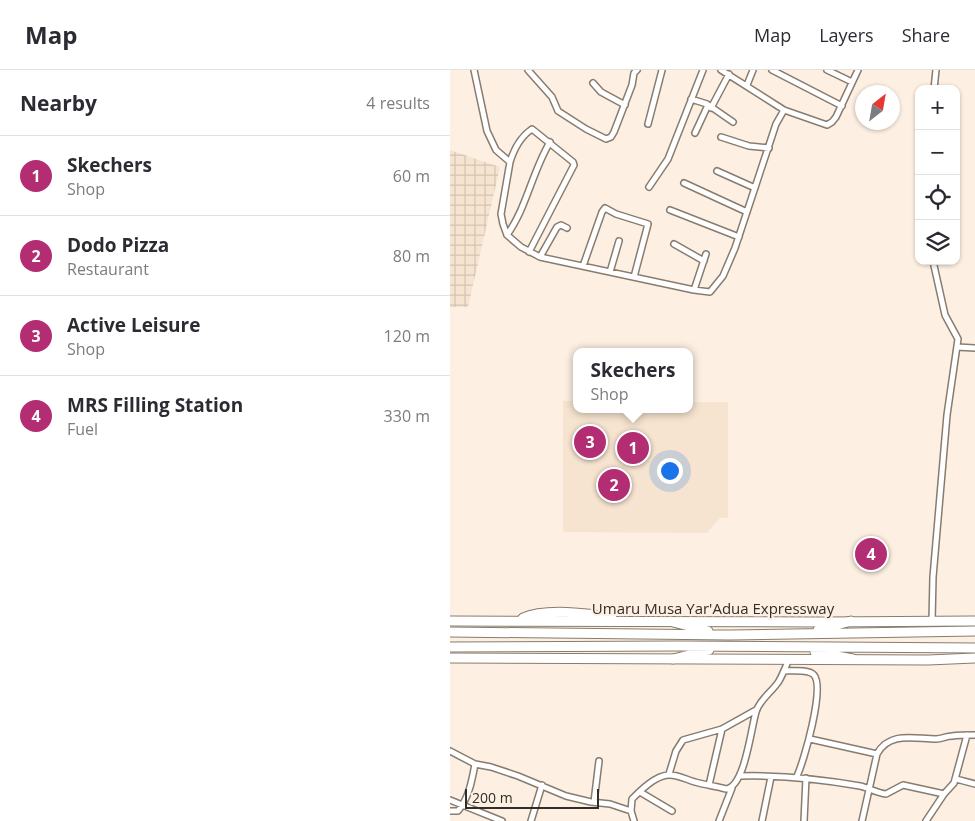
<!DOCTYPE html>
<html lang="en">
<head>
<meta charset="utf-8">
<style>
  :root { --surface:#fff; --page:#f2f2f3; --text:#2b2b33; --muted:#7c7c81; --line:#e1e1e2; --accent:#b22d72 }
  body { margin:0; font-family:"Open Sans",sans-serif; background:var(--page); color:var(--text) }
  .controls { position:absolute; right:15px; top:15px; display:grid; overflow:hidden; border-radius:10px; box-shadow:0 1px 4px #0004 }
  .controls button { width:45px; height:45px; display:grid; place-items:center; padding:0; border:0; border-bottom:1px solid var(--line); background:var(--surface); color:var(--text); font:25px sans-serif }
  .compass { position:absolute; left:405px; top:15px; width:45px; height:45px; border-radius:50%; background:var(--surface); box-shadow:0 1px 4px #0004; rotate:31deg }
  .scale { position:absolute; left:15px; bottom:12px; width:134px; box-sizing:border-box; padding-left:5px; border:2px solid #322d28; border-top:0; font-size:14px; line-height:18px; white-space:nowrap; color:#322d28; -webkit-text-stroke:4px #fdf0e2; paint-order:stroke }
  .you { position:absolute; left:219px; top:400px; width:18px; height:18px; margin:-12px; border:4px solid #fff; border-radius:50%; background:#1a73e8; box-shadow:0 0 0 8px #1a73e833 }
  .badge { display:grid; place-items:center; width:32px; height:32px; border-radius:50%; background:var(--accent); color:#fff; font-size:16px; font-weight:700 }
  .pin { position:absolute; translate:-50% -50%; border:2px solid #fff; box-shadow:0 1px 5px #0006 }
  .popup { position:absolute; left:123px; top:278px; width:120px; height:65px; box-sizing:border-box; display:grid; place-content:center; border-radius:10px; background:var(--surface); filter:drop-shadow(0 1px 4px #0005); font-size:16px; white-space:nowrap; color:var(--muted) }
  .popup b { font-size:19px; color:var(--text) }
  .popup::after { content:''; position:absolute; left:50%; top:100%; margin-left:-10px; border:10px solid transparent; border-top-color:var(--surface) }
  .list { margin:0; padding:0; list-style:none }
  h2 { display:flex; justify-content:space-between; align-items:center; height:65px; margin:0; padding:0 20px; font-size:21px }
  h2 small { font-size:16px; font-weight:400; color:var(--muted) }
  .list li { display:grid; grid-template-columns:32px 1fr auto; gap:15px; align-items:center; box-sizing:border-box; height:80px; padding:0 20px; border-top:1px solid var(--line) }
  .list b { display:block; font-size:19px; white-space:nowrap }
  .list p { margin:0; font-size:16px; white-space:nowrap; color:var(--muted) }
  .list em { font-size:16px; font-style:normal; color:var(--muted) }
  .icon { flex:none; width:28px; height:28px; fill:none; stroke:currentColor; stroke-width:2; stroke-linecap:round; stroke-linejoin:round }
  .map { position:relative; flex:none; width:525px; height:751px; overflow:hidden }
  header { display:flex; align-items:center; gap:30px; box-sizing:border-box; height:70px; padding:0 25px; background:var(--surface); border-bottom:1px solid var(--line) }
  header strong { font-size:24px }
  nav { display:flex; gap:28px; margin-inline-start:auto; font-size:18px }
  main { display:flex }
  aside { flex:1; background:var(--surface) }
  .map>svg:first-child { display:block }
</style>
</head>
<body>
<header>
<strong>Map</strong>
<nav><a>Map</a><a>Layers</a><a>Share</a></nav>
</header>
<main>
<aside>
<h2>Nearby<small>4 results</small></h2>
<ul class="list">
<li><span class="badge">1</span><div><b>Skechers</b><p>Shop</p></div><em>60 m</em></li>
<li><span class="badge">2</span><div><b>Dodo Pizza</b><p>Restaurant</p></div><em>80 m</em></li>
<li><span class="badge">3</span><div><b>Active Leisure</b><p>Shop</p></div><em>120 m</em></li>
<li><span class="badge">4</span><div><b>MRS Filling Station</b><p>Fuel</p></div><em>330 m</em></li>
</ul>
</aside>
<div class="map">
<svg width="525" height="751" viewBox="0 0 525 751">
  <defs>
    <pattern id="industrial-grid" width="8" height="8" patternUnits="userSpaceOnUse" patternTransform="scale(1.25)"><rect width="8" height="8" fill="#f6e4d0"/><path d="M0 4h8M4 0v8" fill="none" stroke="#d3c4b3"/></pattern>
  </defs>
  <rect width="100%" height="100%" fill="#fdf0e2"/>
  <path fill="#f6e4d0" d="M113,331H127V339H239V332H278V448H270L257,463L113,462Z"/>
  <path fill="url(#industrial-grid)" d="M0,80L50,97L18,237H0Z"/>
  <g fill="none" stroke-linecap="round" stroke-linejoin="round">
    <g stroke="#877c6f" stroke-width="8">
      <path id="minor" d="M24,0L37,61L46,80L60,92L51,144L53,154L57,165L71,177L90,187L244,220L260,222L273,206L285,178L326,54L334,40
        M78,0L102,27L108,41L136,59L156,69L161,67L164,62L182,15L184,3L187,0
        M271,0L334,40L377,55L382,52L386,47L408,0
        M322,0L392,36
        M377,0L402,12
        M143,13L151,22L175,35
        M297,15L303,0
        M484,19L486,0
        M241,29L257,34L283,52
        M261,38L279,4
        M198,54L212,0
        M245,63L258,35
        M271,67L299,76L319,78
        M60,92C64,79 70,67 82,59L123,92L124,95L79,182
        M267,101L305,118
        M234,113L297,142
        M199,117L218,89L253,0
        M220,140L289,167
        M57,165C77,137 82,102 100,72
        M224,174L254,191
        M90,187L107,157L111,155L117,158
        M133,196L152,142L155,138L166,144L198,154L184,207
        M160,202L169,171
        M244,220L256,184
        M507,277L525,278
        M482,551L483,507L497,345L508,269L495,245L483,191
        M334,601C342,601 359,599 364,605C375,618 354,691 347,706
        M360,669L427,684C439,661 465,669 486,669C492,669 496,666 502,666C509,665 517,665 525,665
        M0,681L25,694L41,697L68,706L116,726L141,732L160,734L181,741
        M219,704L226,681L233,670L272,659L306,640
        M290,706C330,705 371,709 410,716C419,718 427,723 436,724L453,715L494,724
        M506,709L525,714
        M259,715L272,659
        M190,722L222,741
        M0,730L52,751
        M144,732L149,691
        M0,741H8C19,728 22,710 25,694
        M81,751L92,715
        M184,751L181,741L182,729C191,720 205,706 218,705C227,704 237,710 245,712C255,715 266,716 276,719C295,717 301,658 306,642C309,630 323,621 329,611C333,604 336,596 339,589
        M269,751L282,718
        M312,751L321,707
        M354,751L356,708
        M412,751L427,684
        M476,751L494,724L504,713L517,665"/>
    </g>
    <g stroke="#877c6f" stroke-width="11">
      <path id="trunk" d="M73,548C95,538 138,543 162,548
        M0,551L373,552L525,551
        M0,588L478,590L525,588"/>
    </g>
    <g stroke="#877c6f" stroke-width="11">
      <path id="motorway" d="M223,552L258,561
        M368,560L401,551
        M0,562L280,565L525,561
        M0,577L228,576L525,578
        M365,582L403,589
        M223,589L259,580"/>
    </g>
    <use href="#minor" stroke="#fff" stroke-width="5"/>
    <use href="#trunk" stroke="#fff" stroke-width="9"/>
    <use href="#motorway" stroke="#fff" stroke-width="9"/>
  </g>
  <g text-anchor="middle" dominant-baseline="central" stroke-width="4.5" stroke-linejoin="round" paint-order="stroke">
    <g font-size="15" fill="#322d28" stroke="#fdf0e2">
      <text x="263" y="538">Umaru Musa Yar'Adua Expressway</text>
    </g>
  </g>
</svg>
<div class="controls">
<button>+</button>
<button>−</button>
<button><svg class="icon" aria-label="locate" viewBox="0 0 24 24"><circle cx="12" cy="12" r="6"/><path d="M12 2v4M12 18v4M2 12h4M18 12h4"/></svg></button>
<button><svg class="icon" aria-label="layers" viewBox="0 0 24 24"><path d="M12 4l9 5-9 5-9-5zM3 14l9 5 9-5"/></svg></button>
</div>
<svg class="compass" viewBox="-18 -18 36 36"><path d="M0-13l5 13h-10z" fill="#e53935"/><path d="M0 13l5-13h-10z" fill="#7c7c81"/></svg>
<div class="scale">200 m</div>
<div class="you"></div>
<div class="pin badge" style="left:183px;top:378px">1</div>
<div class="popup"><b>Skechers</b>Shop</div>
<div class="pin badge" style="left:164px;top:415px">2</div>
<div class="pin badge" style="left:140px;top:372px">3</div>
<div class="pin badge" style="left:421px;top:484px">4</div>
</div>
</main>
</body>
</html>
